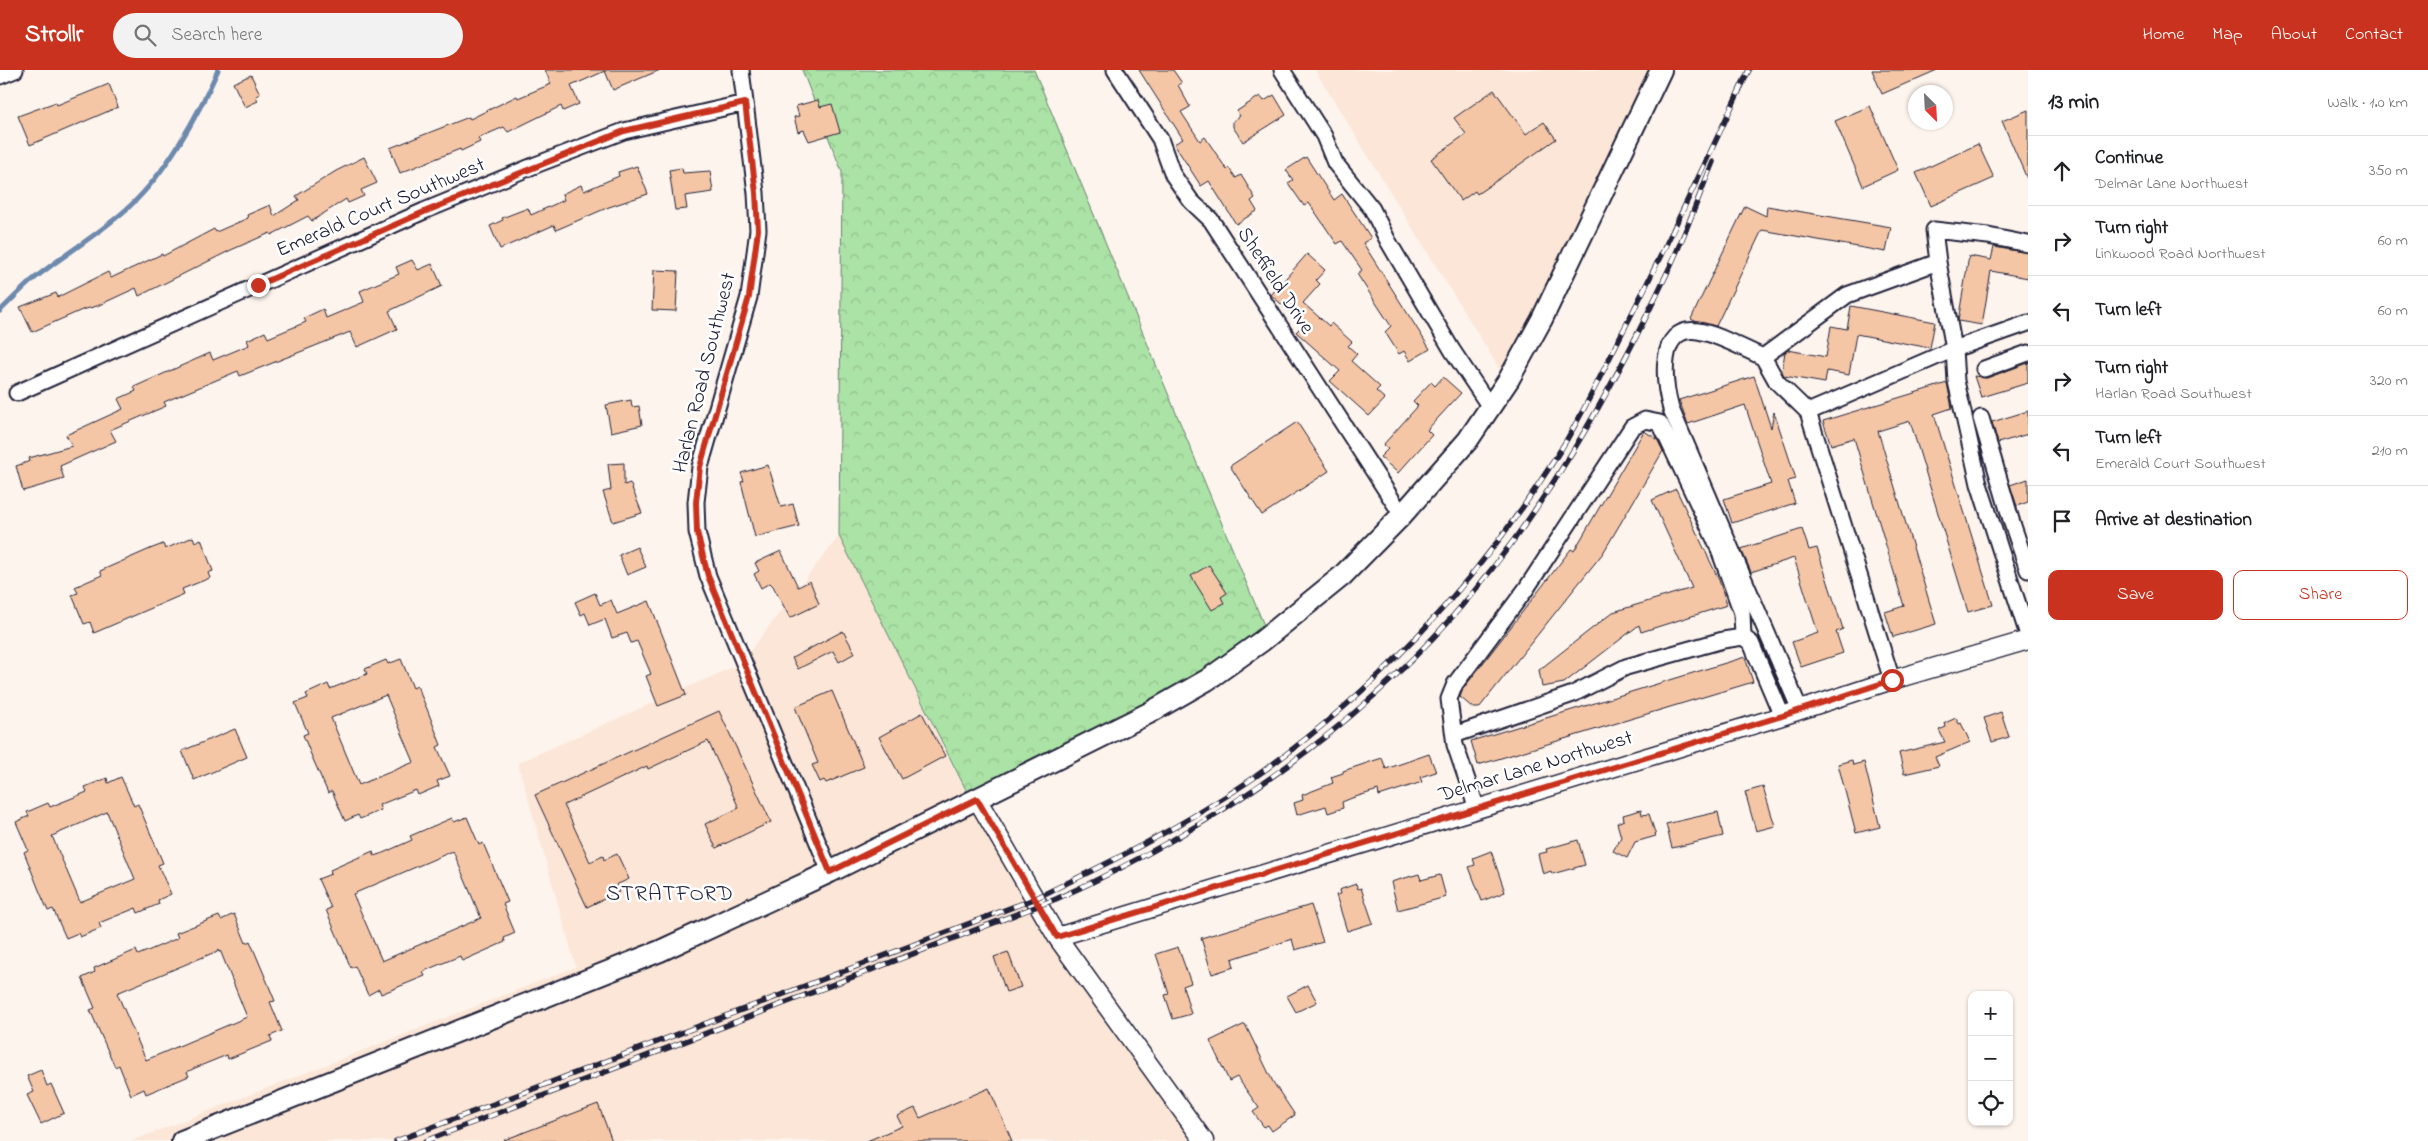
<!DOCTYPE html>
<html lang="en">
<head>
<meta charset="utf-8">
<style>
  :root { --surface:#fff; --page:#f2f2f2; --text:#202124; --muted:#757577; --line:#e0e0e0; --accent:#c8321e }
  body { margin:0; font-family:"Indie Flower",sans-serif; background:var(--page); color:var(--text) }
  .controls { position:absolute; right:15px; bottom:15px; display:grid; overflow:hidden; border-radius:10px; box-shadow:0 1px 4px #0004 }
  .controls button { width:45px; height:45px; display:grid; place-items:center; padding:0; border:0; border-bottom:1px solid var(--line); background:var(--surface); color:var(--text); font:25px sans-serif }
  .compass { position:absolute; left:1908px; top:15px; width:45px; height:45px; border-radius:50%; background:var(--surface); box-shadow:0 1px 4px #0004; rotate:156deg }
  .stop { position:absolute; width:15px; height:15px; margin:-11px; border:4px solid #c8321e; border-radius:50%; background:#fff }
  .stop.end { background:#c8321e; border-color:#fff; box-shadow:0 1px 5px #0008 }
  .list { margin:0; padding:0; list-style:none }
  h2 { display:flex; justify-content:space-between; align-items:center; height:65px; margin:0; padding:0 20px; font-size:21px }
  h2 small { font-size:16px; font-weight:400; color:var(--muted) }
  .list li { display:grid; grid-template-columns:32px 1fr auto; gap:15px; align-items:center; box-sizing:border-box; height:70px; padding:0 20px; border-top:1px solid var(--line) }
  .list b { display:block; font-size:19px; white-space:nowrap }
  .list p { margin:0; font-size:16px; white-space:nowrap; color:var(--muted) }
  .list em { font-size:16px; font-style:normal; color:var(--muted) }
  .actions { display:flex; gap:10px; padding:15px 20px }
  .actions a { flex:1; padding:11px 0; border:1px solid var(--accent); border-radius:10px; text-align:center; font-size:18px; color:var(--accent) }
  .actions .main { background:var(--accent); color:#fff }
  .icon { flex:none; width:28px; height:28px; fill:none; stroke:currentColor; stroke-width:2; stroke-linecap:round; stroke-linejoin:round }
  .map { position:relative; flex:none; width:2028px; height:1071px; overflow:hidden }
  header { display:flex; align-items:center; gap:30px; box-sizing:border-box; height:70px; padding:0 25px; background:var(--accent); color:#fff }
  header strong { font-size:24px }
  nav { display:flex; gap:28px; margin-inline-start:auto; font-size:18px }
  .search { width:350px; height:45px; background:var(--page); display:flex; align-items:center; gap:12px; box-sizing:border-box; padding:0 18px; border-radius:28px; color:var(--muted); font-size:19px }
  main { display:flex }
  aside { flex:1; background:var(--surface) }
  .map>svg:first-child { display:block }
</style>
</head>
<body>
<header>
<strong>Strollr</strong>
<div class="search"><svg class="icon" aria-label="search" viewBox="0 0 24 24"><circle cx="10" cy="10" r="6"/><path d="M15 15l6 6"/></svg>Search here</div>
<nav><a>Home</a><a>Map</a><a>About</a><a>Contact</a></nav>
</header>
<main>
<div class="map">
<svg width="2028" height="1071" viewBox="0 0 2028 1071">
  <defs>
    <pattern id="forest-crowns" width="20" height="18" patternUnits="userSpaceOnUse" patternTransform="scale(1.25)"><rect width="20" height="18" fill="#abe2a5"/><path d="M2 6a3 3 0 1 1 6 0M12 15a3 3 0 1 1 6 0" fill="none" stroke="#93c28f"/></pattern>
  </defs>
  <rect width="100%" height="100%" fill="#fdf4ed"/>
  <filter id="ink" filterUnits="userSpaceOnUse"><feTurbulence type="fractalNoise" baseFrequency=".02" numOctaves="2"/><feDisplacementMap in="SourceGraphic" scale="10" xChannelSelector="R" yChannelSelector="G"/><feConvolveMatrix kernelMatrix="1 2 1 2 8 2 1 2 1" color-interpolation-filters="sRGB"/></filter>
  <g filter="url(#ink)">
    <path fill="#fbe6d7" d="M1315,0H1664L1507,311Z
      M839,466L965,721L1076,880L1198,1071H132L576,897L518,693L740,594Z"/>
    <path fill="url(#forest-crowns)" stroke="#668270" d="M802,0H1034L1268,565L971,730L839,466L842,102Z"/>
    <g fill="none" stroke-linecap="round" stroke-linejoin="round">
      <path stroke="#6d8aae" stroke-width="5" d="M0,241C10,231 20,221 30,212C62,185 99,165 130,136C166,103 198,45 218,0"/>
    </g>
    <path fill="#f5c6a5" stroke="#22223b" fill-rule="evenodd" d="M545,0H660L613,20L605,1L571,16L579,34L563,41L561,36L508,62L504,57L478,68L480,72L461,81L460,79L400,103L390,78L469,47L470,49L517,26L518,28L551,14Z
      M1139,0H1173L1182,13L1178,15L1190,37L1181,42L1200,71L1205,67L1227,100L1229,98L1236,108L1241,105L1255,128L1251,131L1257,141L1236,154L1209,111L1201,116L1174,74L1183,69Z
      M1872,0H1937L1882,24Z
      M251,5L260,24L256,26L258,31L245,37L233,13Z
      M109,14L118,37L30,75L18,46L56,32L57,35Z
      M1494,20L1526,64L1544,52L1556,69L1496,111L1477,124L1475,121L1461,131L1431,89L1466,64L1454,48Z
      M1274,25L1286,45L1243,72L1233,57V51L1240,46L1237,41L1260,26L1264,31Z
      M818,30L820,37L832,34L840,62L809,71L804,60L798,62L794,47L799,46L796,36Z
      M1870,36L1898,100L1863,116L1835,51Z
      M2028,40V111L2002,51Z
      M1978,74L1994,108L1931,136L1916,103Z
      M364,87L377,113L361,120L364,126L348,133L346,129L312,151L308,146L271,165L270,163L231,180L139,226L136,218L97,236L82,240L32,262L20,237L56,223L58,227L108,202L111,208L162,184L163,186L214,159L216,162L248,148L247,145L270,135L274,146L299,130L296,126L336,101Z
      M1306,87L1334,130L1342,124L1371,168L1363,173L1430,279L1410,291L1404,281L1399,284L1385,262L1391,256L1357,204L1362,200L1342,171L1337,174L1309,133L1304,136L1288,113L1293,110L1286,100Z
      M637,96L648,124L609,137L556,160L554,155L500,179L490,156L503,150L502,148L528,138L531,145L564,130L562,124L581,115L584,121L619,106L618,102Z
      M682,98L683,103L710,101L713,122L685,126L687,139L675,140L669,100Z
      M1745,136L1766,146L1767,136L1891,157L1886,182L1762,160L1716,256L1697,252L1691,249Z
      M1994,177L2028,183V208L1991,201L1982,255L1958,251L1969,186L1991,190Z
      M1307,184L1325,200L1316,210L1320,214L1303,233L1329,256L1331,253L1352,272L1348,276L1357,284L1351,291L1380,317L1376,321L1385,329L1369,346L1330,311L1340,301L1296,262L1304,254L1271,225Z
      M412,190L418,200L432,194L442,216L389,241L397,259L357,277L350,262L240,306L238,301L164,332L166,336L110,360L116,371L60,396L64,409L23,421L16,396L30,391L29,388L72,376L66,365L123,339L118,329L136,321L134,317L210,283L213,290L249,275L247,270L265,262L268,268L306,252L304,248L323,239L326,248L364,232L360,221L399,204L396,197Z
      M654,200L678,201L676,241L652,240Z
      M1851,236L1935,252L1930,278L1856,264L1849,305L1827,301L1825,313L1784,306L1782,301L1785,282L1788,280L1826,287L1831,256L1847,259Z
      M2028,293V313L1981,327L1974,306L1987,308Z
      M1754,306L1771,358L1774,342L1796,409L1788,411L1795,433L1732,453L1724,429L1771,414L1745,335L1688,354L1679,330Z
      M1443,307L1461,323L1427,360L1432,365L1398,403L1380,387L1388,379L1383,375L1418,336L1413,331L1431,312L1435,316Z
      M1947,313L1952,338L1934,344L1993,535L1968,542L1910,351L1878,361L1936,554L1893,567L1885,542L1904,536L1854,368L1831,375L1823,351Z
      M631,330L632,337L639,336L642,355L611,362L606,335Z
      M2028,341V364L1998,373L1992,352Z
      M1297,352L1329,401L1262,445L1230,396Z
      M1644,361L1657,369L1663,381L1603,483L1479,638H1473L1460,627L1463,619L1571,479L1574,481Z
      M624,393V415L630,413L642,443L613,452L603,422L611,420L608,394Z
      M768,395L781,437L793,434L799,456L755,467L741,412L744,411L741,403Z
      M2028,409V432L2017,436L2010,415Z
      M1676,419L1719,510L1727,535L1641,562L1639,555L1564,613L1542,617L1539,600L1613,542L1692,518L1652,430Z
      M1802,459L1809,480L1817,478L1843,559L1836,562L1843,583L1801,597L1792,572L1818,563L1794,488L1751,502L1741,479Z
      M193,467L195,472L201,469L213,501L208,503L210,508L182,519L184,524L94,563L90,552L84,554L72,525L78,523L75,517L102,505L100,501L150,479L163,474L165,479Z
      M637,477L646,497L627,505L619,485Z
      M781,481L798,517L810,511L819,534L790,548L773,516L770,513L761,518L754,504L759,501L755,493Z
      M1209,495L1227,523L1221,527L1224,533L1212,540L1191,506Z
      M595,523L600,535L611,530L617,544L649,531L686,625L658,636L646,606L651,604L637,571L631,573L627,563L612,568L605,549L590,555L585,543L581,545L575,532Z
      M843,561L855,583L839,592L833,581L798,599L792,588Z
      M1745,587L1753,612L1478,695L1471,671Z
      M401,589L413,618L417,616L427,639L441,675L437,677L450,706L437,711L439,716L418,725L416,720L379,735L381,740L360,749L358,745L345,751L332,721L328,723L312,687L303,665L308,663L295,633L308,628L306,624L328,614L330,619L367,604L365,599L386,590L388,594ZM386,625L414,692L359,715L331,648Z
      M832,621L864,697L826,713L824,710L820,712L812,695L818,693L795,637Z
      M719,641L771,752L716,778L705,754L739,738L708,671L648,699L647,696L564,735L590,792L603,786L604,790L617,784L629,809L616,815L619,822L587,837L535,725Z
      M2001,642L2009,667L1992,672L1984,648Z
      M922,643L945,686L902,709L879,667Z
      M1956,648L1959,654L1961,653L1970,672L1935,687L1939,696L1904,704L1899,683L1945,672L1939,660L1946,657L1945,653Z
      M235,659L247,687L194,710L182,681Z
      M1429,684L1436,702L1420,707L1422,712L1379,726L1378,720L1352,728L1342,732L1343,738L1328,743L1326,736L1297,745L1294,733L1303,730L1302,725L1333,713L1331,707L1343,703V701L1382,688L1386,699Z
      M1852,690L1853,695L1864,692L1880,757L1856,763L1838,694Z
      M121,707L134,736L138,734L163,793L158,795L171,824L158,830L159,834L138,843L136,838L99,853L101,858L80,867L78,863L66,868L53,839L48,841L39,820L24,782L28,780L16,752L29,746L27,742L48,733L50,737L87,722L85,717L107,708L108,713ZM107,742L135,809L80,832L52,766Z
      M1763,717L1775,756L1756,761L1745,722Z
      M1641,740L1642,745L1649,744L1656,766L1635,772L1627,788L1613,781L1621,767L1617,753L1624,750L1623,745Z
      M1718,742L1723,766L1672,778L1666,754Z
      M467,747L479,775L483,773L508,832L503,834L515,863L504,868L505,872L462,891L460,886L431,898L423,902L425,906L381,924L379,919L368,925L355,896L351,898L326,840L331,838L318,809L331,804L330,800L373,781L374,786L383,783L412,770L410,766L452,748L454,752ZM453,781L481,848L382,891L353,824Z
      M1578,770L1585,795L1552,804L1551,801L1543,804L1538,784L1547,782L1546,779Z
      M1491,781L1505,822L1482,831L1469,797L1475,795L1473,788Z
      M1419,804L1421,810L1440,805L1446,827L1398,840L1391,812Z
      M1356,814L1358,819L1361,818L1373,853L1347,861L1336,825L1340,824L1339,820Z
      M1311,835L1323,872L1295,880L1292,869L1232,889L1234,897L1212,904L1201,868Z
      M234,844L246,873L250,871L266,909L275,931L270,932L282,961L270,966L272,971L228,989L227,985L195,998L187,1002L189,1006L146,1024L144,1019L131,1025L119,995L115,997L90,940L95,938L82,908L95,902L94,898L136,880L138,885L178,868L176,863L219,846L221,850ZM220,880L247,947L146,990L117,923Z
      M1178,877L1191,913L1183,916L1191,944L1173,949L1165,925L1169,924L1156,884Z
      M1008,882L1021,917L1006,922L994,887Z
      M1308,915L1317,932L1296,942L1287,926Z
      M1245,954L1273,1012L1295,1045L1272,1061L1268,1055L1264,1057L1253,1042L1259,1038L1237,1007L1229,1011L1210,971Z
      M41,1000L47,1016L51,1014L64,1043L41,1054L27,1025L34,1022L27,1006Z
      M989,1018L1012,1071H867L902,1056L897,1046L915,1038L920,1048Z
      M598,1034L612,1071H504V1070Z"/>
    <g fill="none" stroke-linecap="round" stroke-linejoin="round">
      <g stroke="#22223b" stroke-width="19">
        <path id="minor" d="M741,0L756,123L758,160L749,227L700,397L696,432L697,462L708,506L830,802
          M1115,0L1160,69L1173,105L1191,131L1211,150L1402,445
          M1282,0L1324,66L1335,93L1372,139L1388,171L1452,280L1490,337
          M0,6L15,0
          M1938,192L1934,160L1988,166L2028,174
          M1763,287L1777,312L1808,342L1892,610
          M1984,299L2028,283
          M17,323L424,141L538,94L624,61L745,33
          M1808,342L1954,279L2028,253
          M1981,348L2012,453L2028,500
          M1800,640L1671,339C1664,314 1656,255 1698,261C1718,264 1744,279 1763,287L1847,225L1938,192L1954,279L1956,311L1979,414L2028,565
          M1454,665L1573,624L1626,597L1723,570L1743,567L1751,573L1782,646
          M1477,739L1455,675L1449,629L1455,614L1526,519L1632,357L1645,350L1660,353L1717,474L1742,543L1743,567"/>
      </g>
      <g stroke="#22223b" stroke-width="21">
        <path id="tertiary" d="M977,729L1057,867L1204,1071
          M1057,867L1782,646L1892,610L2028,570"/>
      </g>
      <g stroke="#22223b" stroke-width="24">
        <path id="secondary" d="M182,1071L660,881L830,802L1149,643L1207,610L1262,571L1342,506L1402,445L1468,370L1509,309L1542,249L1661,0"/>
      </g>
      <use href="#minor" stroke="#fff" stroke-width="15"/>
      <use href="#tertiary" stroke="#fff" stroke-width="18"/>
      <use href="#secondary" stroke="#fff" stroke-width="20"/>
      <g stroke="#22223b" stroke-width="5.5">
        <path id="rail" d="M396,1071L1034,829C1109,793 1184,756 1252,709C1371,626 1473,517 1551,395C1578,354 1599,309 1621,265C1666,178 1707,89 1749,0
          M425,1071L1056,829C1204,762 1344,669 1453,546C1543,444 1611,323 1668,201C1685,165 1698,128 1713,92"/>
      </g>
      <use href="#rail" stroke="#fff" stroke-width="4" stroke-dasharray="11" stroke-linecap="butt"/>
    </g>
  </g>
  <g fill="none" stroke-linecap="round" stroke-linejoin="round" filter="url(#ink)">
    <path stroke="#c8321e" stroke-width="6" d="M258,215L424,142L624,61L745,33L756,123L758,160L749,227L700,397L696,432L697,462L708,506L830,802L977,729L1057,867L1782,646L1892,610"/>
  </g>
  <g text-anchor="middle" dominant-baseline="central" stroke-width="5" stroke-linejoin="round" paint-order="stroke">
    <g font-size="21" fill="#22223b" stroke="#fff">
      <text transform="translate(381 138) rotate(-23)">Emerald Court Southwest</text>
      <text transform="translate(1275 211) rotate(57)">Sheffield Drive</text>
      <text transform="translate(705 303) rotate(-76)">Harlan Road Southwest</text>
      <text transform="translate(1536 697) rotate(-17)">Delmar Lane Northwest</text>
    </g>
    <g font-size="22" letter-spacing="1" fill="#22223b" stroke="#fff">
      <text x="670" y="825">STRATFORD</text>
    </g>
  </g>
</svg>
<div class="controls">
<button>+</button>
<button>−</button>
<button><svg class="icon" aria-label="locate" viewBox="0 0 24 24"><circle cx="12" cy="12" r="6"/><path d="M12 2v4M12 18v4M2 12h4M18 12h4"/></svg></button>
</div>
<svg class="compass" viewBox="-18 -18 36 36"><path d="M0-13l5 13h-10z" fill="#e53935"/><path d="M0 13l5-13h-10z" fill="#757577"/></svg>
<div class="stop" style="left:1892px;top:610px"></div>
<div class="stop end" style="left:258px;top:215px"></div>
</div>
<aside>
<h2>13 min<small>Walk · 1.0 km</small></h2>
<ul class="list">
<li><svg class="icon" aria-label="ahead" viewBox="0 0 24 24"><path d="M12 20V5M6 11l6-6 6 6"/></svg><div><b>Continue</b><p>Delmar Lane Northwest</p></div><em>350 m</em></li>
<li><svg class="icon" aria-label="right" viewBox="0 0 24 24"><path d="M7 20v-9h11M14 6l5 5-5 5"/></svg><div><b>Turn right</b><p>Linkwood Road Northwest</p></div><em>60 m</em></li>
<li><svg class="icon" aria-label="left" viewBox="0 0 24 24"><path d="M17 20v-9H6M10 6l-5 5 5 5"/></svg><div><b>Turn left</b></div><em>60 m</em></li>
<li><svg class="icon" aria-label="right" viewBox="0 0 24 24"><path d="M7 20v-9h11M14 6l5 5-5 5"/></svg><div><b>Turn right</b><p>Harlan Road Southwest</p></div><em>320 m</em></li>
<li><svg class="icon" aria-label="left" viewBox="0 0 24 24"><path d="M17 20v-9H6M10 6l-5 5 5 5"/></svg><div><b>Turn left</b><p>Emerald Court Southwest</p></div><em>210 m</em></li>
<li><svg class="icon" aria-label="arrive" viewBox="0 0 24 24"><path d="M6 21V4h12l-3 4 3 4H6"/></svg><div><b>Arrive at destination</b></div></li>
</ul>
<div class="actions"><a class="main">Save</a><a>Share</a></div>
</aside>
</main>
</body>
</html>
